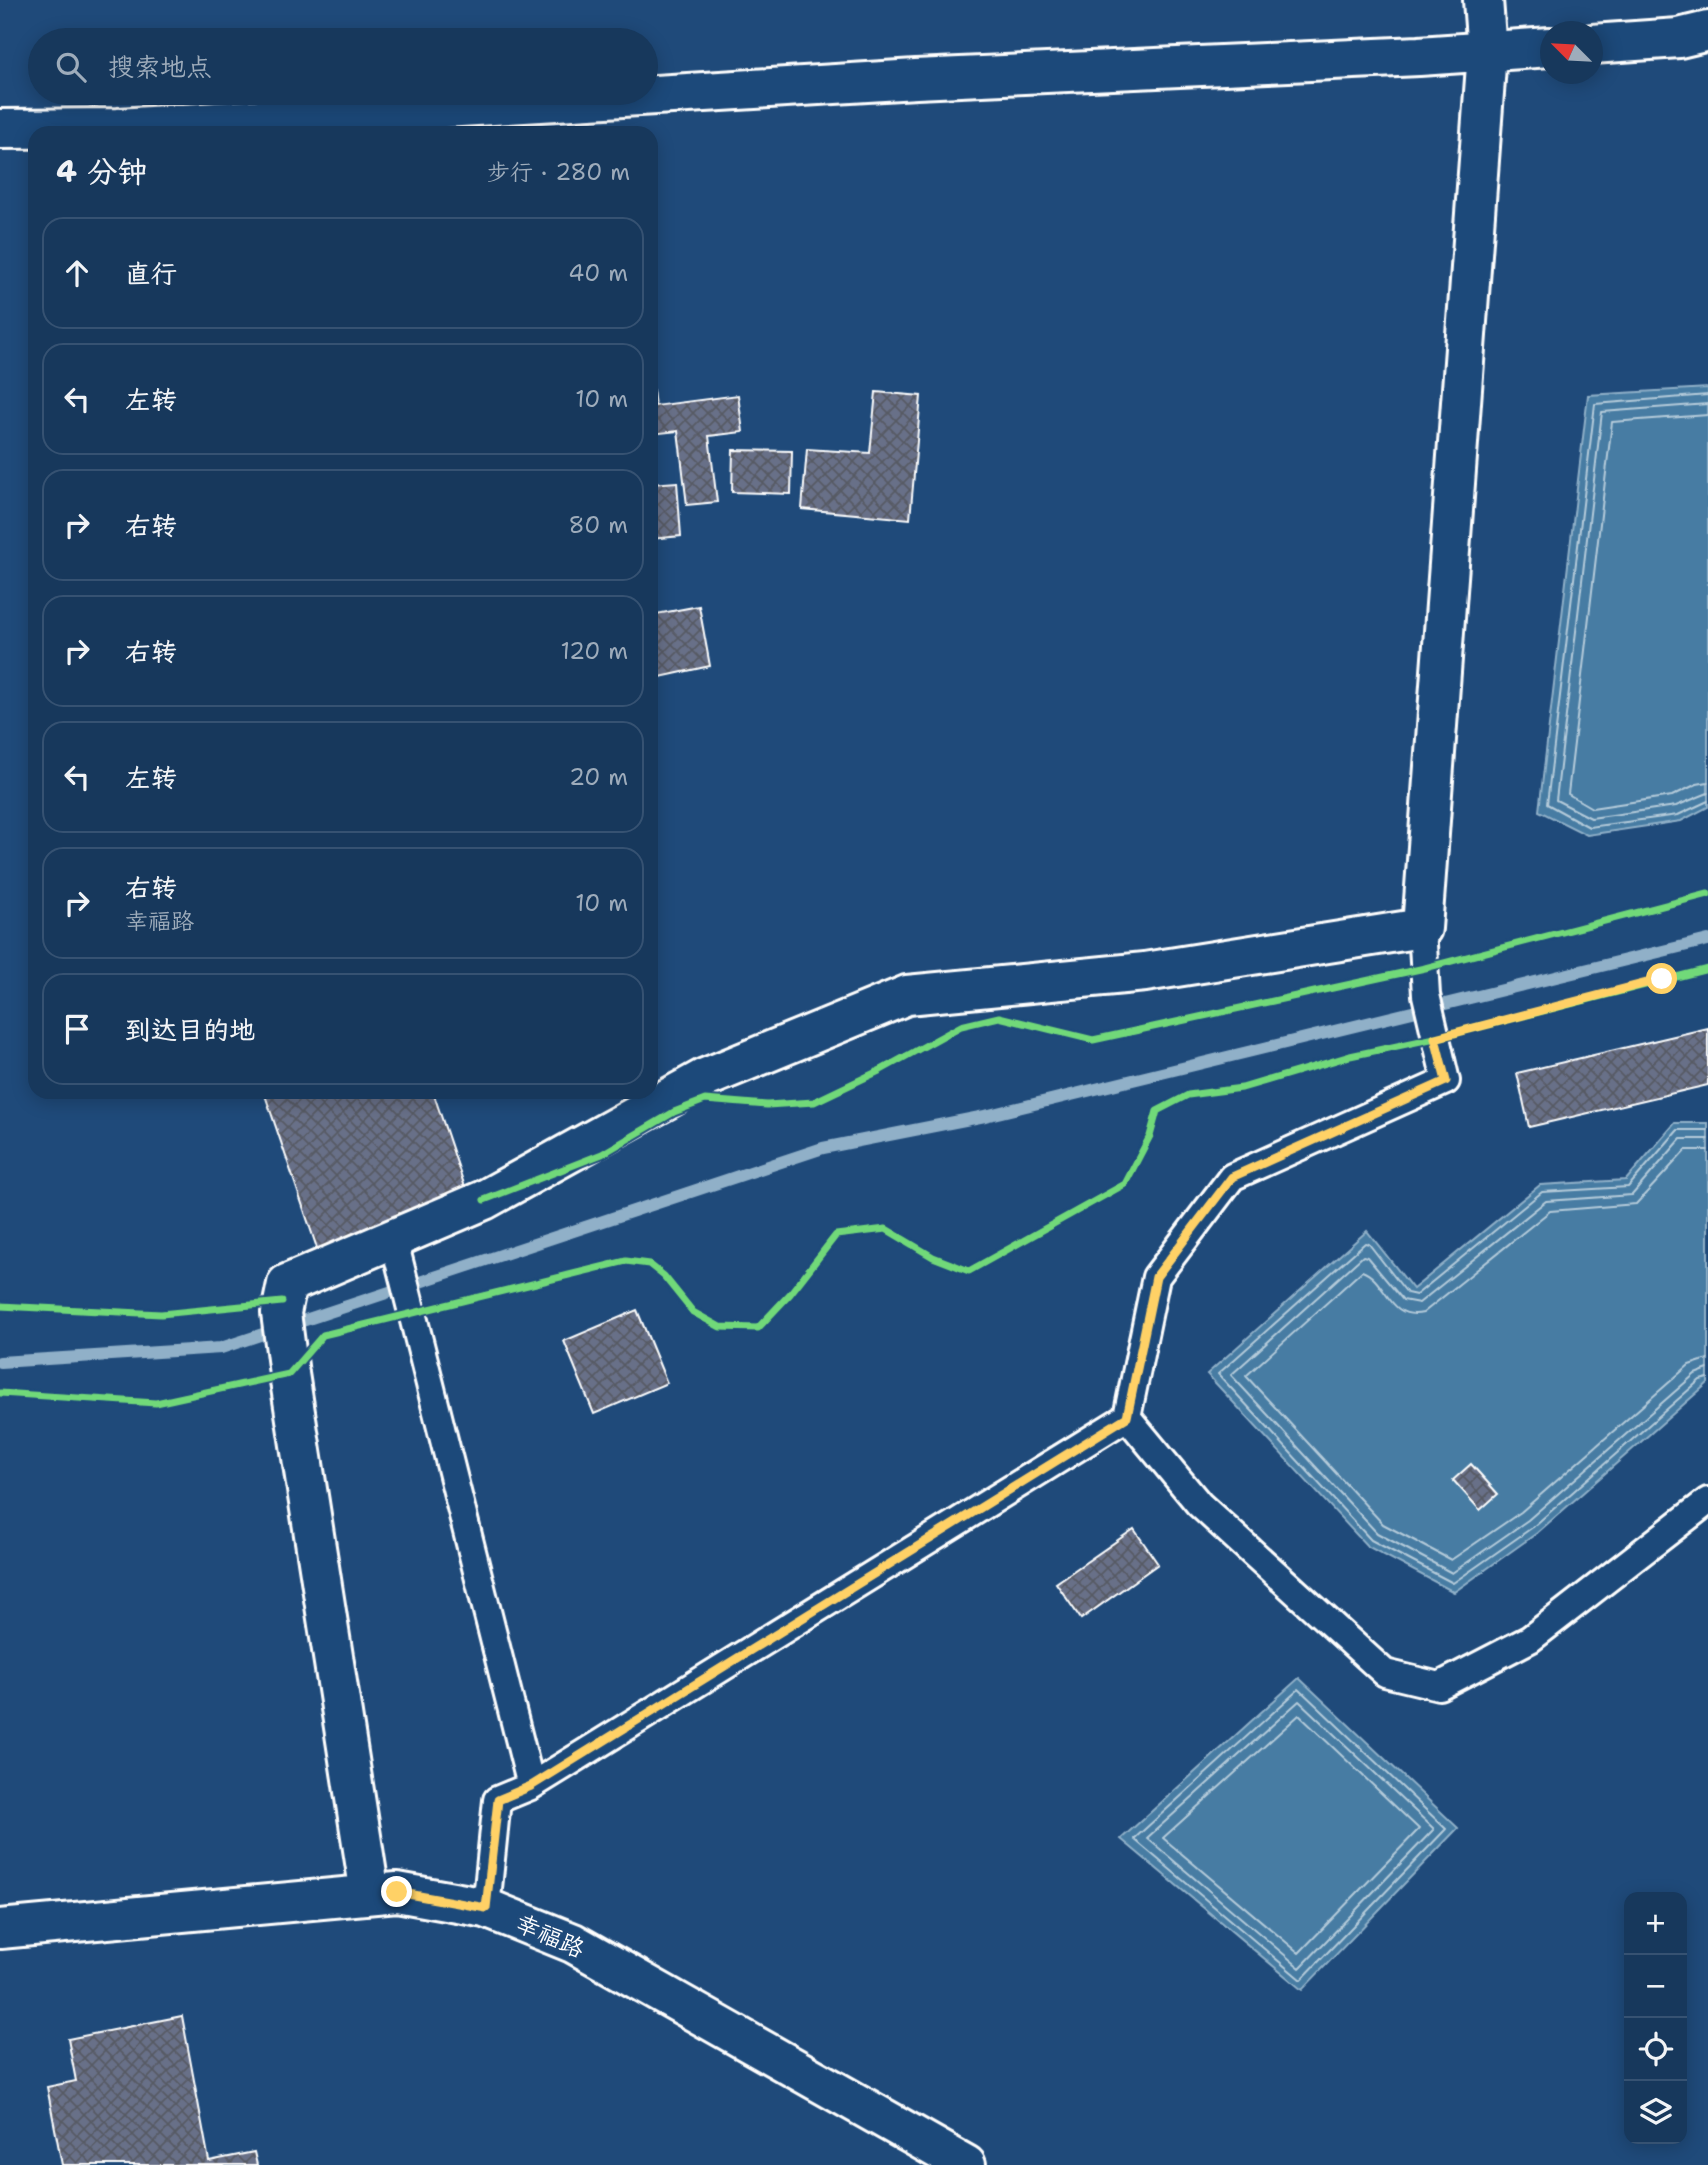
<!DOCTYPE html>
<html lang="zh">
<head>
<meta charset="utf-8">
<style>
  :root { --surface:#17385c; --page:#244365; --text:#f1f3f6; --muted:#9eacbb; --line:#365272 }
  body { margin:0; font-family:"Shantell Sans","LXGW WenKai TC",sans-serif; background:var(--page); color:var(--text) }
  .controls { position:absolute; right:21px; bottom:21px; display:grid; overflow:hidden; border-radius:14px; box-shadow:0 4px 18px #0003 }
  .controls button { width:63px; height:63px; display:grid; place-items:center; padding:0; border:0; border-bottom:2px solid var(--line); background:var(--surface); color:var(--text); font:35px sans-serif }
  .compass { position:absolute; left:1540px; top:21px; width:63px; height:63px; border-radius:50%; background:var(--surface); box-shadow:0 4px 18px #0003; rotate:294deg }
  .stop { position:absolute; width:21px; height:21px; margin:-16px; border:5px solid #ffd166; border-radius:50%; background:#fff }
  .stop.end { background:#ffd166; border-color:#fff; box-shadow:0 2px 7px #0008 }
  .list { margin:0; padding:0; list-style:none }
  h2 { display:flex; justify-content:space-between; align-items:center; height:91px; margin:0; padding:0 28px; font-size:30px }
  h2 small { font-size:23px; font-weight:400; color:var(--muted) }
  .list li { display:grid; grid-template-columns:46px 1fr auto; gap:21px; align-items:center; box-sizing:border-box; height:112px; margin:0 14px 14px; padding:0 14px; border:2px solid var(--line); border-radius:21px }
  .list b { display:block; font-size:26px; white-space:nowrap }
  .list p { margin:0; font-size:23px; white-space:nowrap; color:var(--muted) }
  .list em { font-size:23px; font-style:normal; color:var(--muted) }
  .icon { flex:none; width:38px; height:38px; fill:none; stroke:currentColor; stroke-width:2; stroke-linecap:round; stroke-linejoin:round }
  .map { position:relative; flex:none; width:1708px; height:2165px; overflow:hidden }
  .search { position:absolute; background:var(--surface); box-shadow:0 4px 18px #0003; left:28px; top:28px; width:630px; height:77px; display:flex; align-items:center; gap:18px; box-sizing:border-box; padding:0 24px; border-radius:38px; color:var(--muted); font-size:26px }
  .panel { position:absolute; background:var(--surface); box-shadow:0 4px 18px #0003; left:28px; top:126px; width:630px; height:973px; border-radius:21px }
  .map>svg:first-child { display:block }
</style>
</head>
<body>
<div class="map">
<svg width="1708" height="2165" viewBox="0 0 1708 2165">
  <defs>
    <pattern id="building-cross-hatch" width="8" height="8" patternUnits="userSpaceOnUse" patternTransform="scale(1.75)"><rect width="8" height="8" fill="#676f88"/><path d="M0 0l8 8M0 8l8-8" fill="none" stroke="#575a64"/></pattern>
  </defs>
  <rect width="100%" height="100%" fill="#1f4a7a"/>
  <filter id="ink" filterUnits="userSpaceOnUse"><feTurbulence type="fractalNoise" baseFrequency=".0143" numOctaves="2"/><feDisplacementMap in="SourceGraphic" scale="14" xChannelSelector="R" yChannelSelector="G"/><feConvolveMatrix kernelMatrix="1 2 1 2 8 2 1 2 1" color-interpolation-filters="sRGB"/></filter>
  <g filter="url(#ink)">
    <path fill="#467ca3" stroke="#90b0c8" stroke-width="2" d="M1708,388V807L1681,821L1587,835L1539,811L1588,395Z
      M1675,1123H1708V1383L1537,1533L1454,1592L1367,1546L1207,1374L1367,1231L1413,1289L1540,1185L1626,1180Z
      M1299,1678L1458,1828L1302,1990L1121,1839Z"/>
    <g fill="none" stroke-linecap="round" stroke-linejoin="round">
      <path stroke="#b5cbda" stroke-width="2" d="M1708,395L1595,404L1547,804L1589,827L1678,815L1708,801
        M1708,404L1602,412L1556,800L1591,818L1676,806L1708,793
        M1708,415L1612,422L1568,794L1592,808L1672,796L1697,784L1708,782
        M1708,1130H1678L1628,1187L1542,1192L1416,1295L1407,1293L1369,1244L1365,1243L1218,1374L1371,1540L1453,1583L1533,1527L1700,1380L1708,1378
        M1708,1139H1681L1632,1195L1546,1201L1419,1303L1403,1300L1367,1257L1363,1256L1231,1375L1377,1533L1452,1573L1528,1520L1695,1374L1708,1369
        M1708,1150H1686L1636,1204L1550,1211L1423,1313C1388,1321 1387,1280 1362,1271L1246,1376L1383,1524L1451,1560L1521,1512L1689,1365L1708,1359
        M1299,1689L1446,1829L1301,1980L1134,1839Z
        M1299,1701L1434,1829L1300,1968L1147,1838Z
        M1299,1715L1419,1829L1299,1953L1163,1838Z"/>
      <path stroke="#90b0c8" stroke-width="12" d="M0,1362L221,1348L823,1148L985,1116L1708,940"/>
    </g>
    <path fill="url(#building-cross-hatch)" stroke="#fff" stroke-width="2" d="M651,375L655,406L738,395L743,432L709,436L717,502L687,505L678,431L651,434Z
      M876,392L921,396L910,519L802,509L807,449L870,453Z
      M733,450L792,451L791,494L732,492Z
      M677,482L681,536L651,539V484Z
      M699,606L710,666L651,679V615Z
      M1708,1028V1085L1529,1127L1517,1073Z
      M264,1092H433L469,1199L318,1251Z
      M637,1310L667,1383L594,1414L564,1341Z
      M1471,1464L1498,1494L1480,1510L1453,1480Z
      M1134,1529L1158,1564L1081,1619L1056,1583Z
      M182,2016L209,2161L254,2152L257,2165H62L47,2087L76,2081L68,2039Z"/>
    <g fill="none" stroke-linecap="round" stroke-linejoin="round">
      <g stroke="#fff" stroke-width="32">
        <path id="service" d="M1422,928L1426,995L1446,1081L1232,1177L1156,1277L1127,1417L1199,1504L1385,1673L1439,1686L1530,1639L1708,1501
          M394,1241L531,1786
          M486,1908L497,1800L531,1786L1127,1417"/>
      </g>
      <g stroke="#fff" stroke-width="44">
        <path id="minor" d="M1592,44L1679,38L1708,31
          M0,129L118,128L916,79L1419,56L1550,47
          M370,1894L289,1374L281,1313L287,1284L484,1200L705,1078L907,995L1145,972L1422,928L1487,52
          M0,1929L397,1892L486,1908L573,1943L966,2165"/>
      </g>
      <g stroke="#fff" stroke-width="44">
        <path id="tertiary" d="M1483,0L1487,52"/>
      </g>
      <use href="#service" stroke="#1f4a7a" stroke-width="26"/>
      <use href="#minor" stroke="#1f4a7a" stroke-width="38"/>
      <use href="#tertiary" stroke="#1f4a7a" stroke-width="38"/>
      <g stroke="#1f4a7a" stroke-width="11">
        <path id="cycleway" d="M484,1200L602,1154L674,1112L705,1100L767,1105L814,1102L881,1070L961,1026L999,1017L1093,1040L1425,968L1708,894
          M0,1306L161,1314L282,1302
          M0,1393L156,1403L289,1374L323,1335L626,1261L649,1264L664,1276L693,1312L720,1327L758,1328L790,1294L836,1235L886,1229L933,1257L969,1271L1125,1184L1150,1136L1157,1111L1188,1095L1242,1088L1350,1056L1435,1038L1708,969"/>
      </g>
      <use href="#cycleway" stroke="#71d979" stroke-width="7"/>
    </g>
  </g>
  <g fill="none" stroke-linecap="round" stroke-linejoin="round" filter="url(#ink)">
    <path stroke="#ffd166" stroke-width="9" d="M397,1892L486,1908L498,1800L531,1786L1127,1417L1156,1277L1232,1177L1446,1081L1435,1038L1662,979"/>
  </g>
  <g text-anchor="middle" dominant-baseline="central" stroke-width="6" stroke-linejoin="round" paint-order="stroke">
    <g font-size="24" fill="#fff" stroke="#1f4a7a">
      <text transform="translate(550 1936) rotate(24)">幸福路</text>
    </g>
  </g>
</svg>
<div class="controls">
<button>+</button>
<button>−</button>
<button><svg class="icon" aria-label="locate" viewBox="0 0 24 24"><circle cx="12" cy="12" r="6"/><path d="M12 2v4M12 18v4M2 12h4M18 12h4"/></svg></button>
<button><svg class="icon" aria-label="layers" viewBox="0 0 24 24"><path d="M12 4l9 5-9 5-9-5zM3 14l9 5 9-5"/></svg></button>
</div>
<svg class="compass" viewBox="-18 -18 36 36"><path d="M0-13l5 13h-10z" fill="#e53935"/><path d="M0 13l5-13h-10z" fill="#9eacbb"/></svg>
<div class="stop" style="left:1662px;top:979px"></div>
<div class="stop end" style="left:397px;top:1892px"></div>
<div class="search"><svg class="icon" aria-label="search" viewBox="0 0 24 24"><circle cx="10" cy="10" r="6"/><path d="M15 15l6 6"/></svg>搜索地点</div>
<section class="panel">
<h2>4 分钟<small>步行 · 280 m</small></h2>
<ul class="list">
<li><svg class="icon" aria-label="ahead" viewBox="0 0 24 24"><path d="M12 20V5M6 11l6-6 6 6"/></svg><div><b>直行</b></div><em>40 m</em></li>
<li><svg class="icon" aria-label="left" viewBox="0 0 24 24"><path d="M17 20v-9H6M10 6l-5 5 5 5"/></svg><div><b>左转</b></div><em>10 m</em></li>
<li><svg class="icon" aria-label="right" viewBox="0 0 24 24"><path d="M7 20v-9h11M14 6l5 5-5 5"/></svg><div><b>右转</b></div><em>80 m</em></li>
<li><svg class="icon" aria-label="right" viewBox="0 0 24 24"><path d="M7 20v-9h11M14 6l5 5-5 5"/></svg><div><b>右转</b></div><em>120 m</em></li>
<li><svg class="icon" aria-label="left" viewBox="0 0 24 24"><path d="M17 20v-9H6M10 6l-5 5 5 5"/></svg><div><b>左转</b></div><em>20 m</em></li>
<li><svg class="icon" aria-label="right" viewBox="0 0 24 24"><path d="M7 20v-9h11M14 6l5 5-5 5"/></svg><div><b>右转</b><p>幸福路</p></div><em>10 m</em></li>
<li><svg class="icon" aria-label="arrive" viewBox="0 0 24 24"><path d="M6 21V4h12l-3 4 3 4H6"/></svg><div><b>到达目的地</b></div></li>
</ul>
</section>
</div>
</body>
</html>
